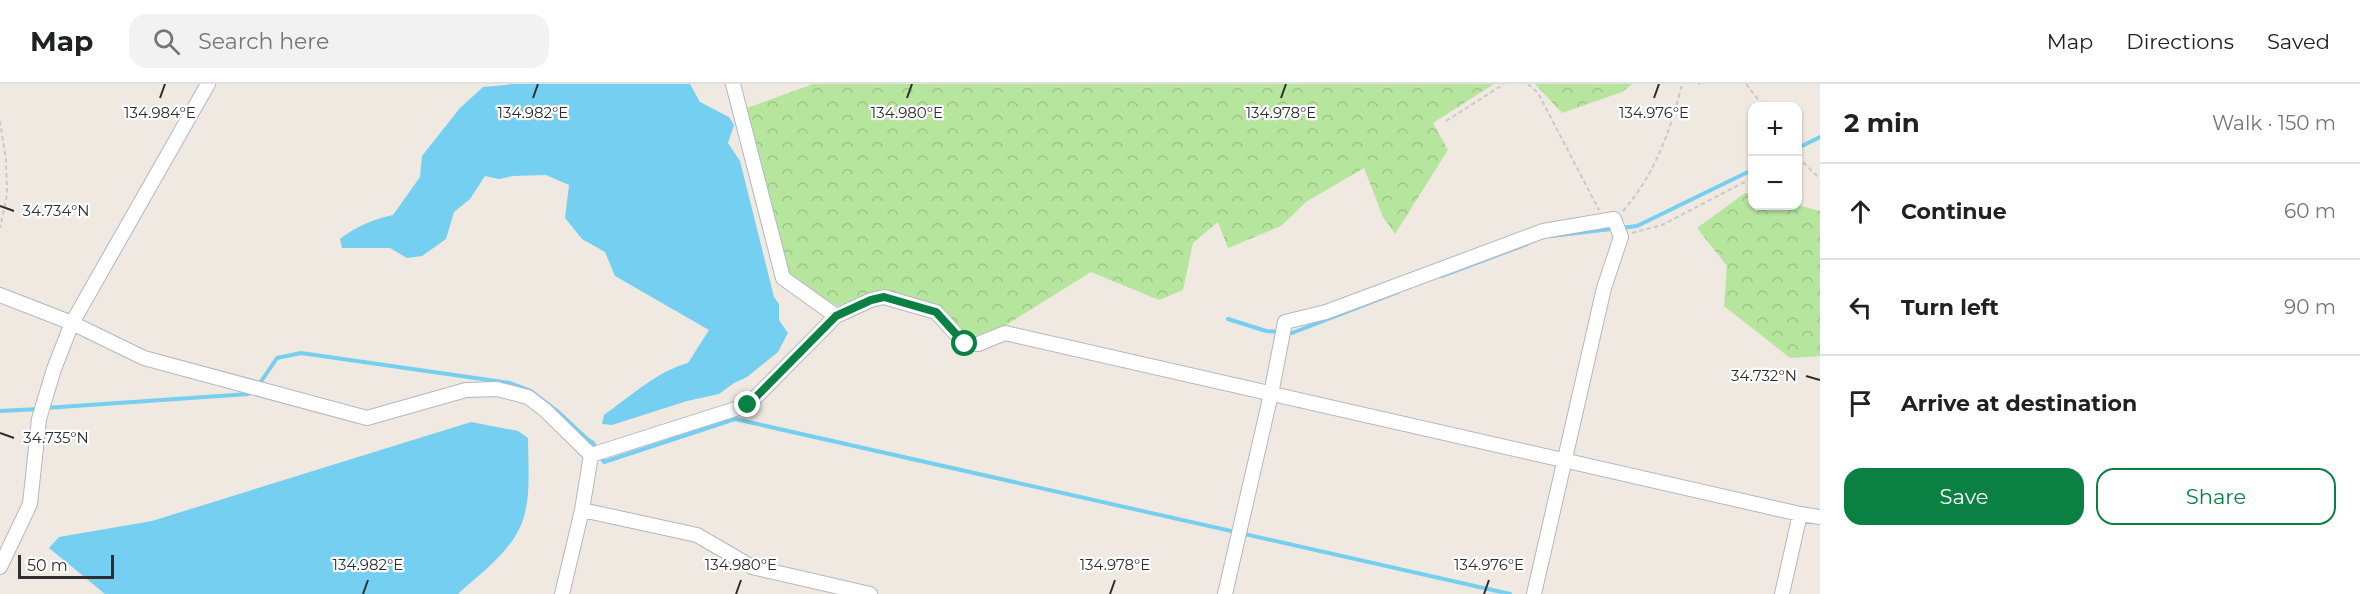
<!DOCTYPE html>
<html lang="en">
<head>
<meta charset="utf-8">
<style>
  :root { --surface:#fff; --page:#f2f2f2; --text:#202124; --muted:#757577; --line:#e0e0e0; --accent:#0b8043 }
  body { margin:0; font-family:Montserrat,sans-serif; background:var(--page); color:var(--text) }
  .controls { position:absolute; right:18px; top:18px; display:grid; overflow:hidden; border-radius:12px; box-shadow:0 2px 4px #0004 }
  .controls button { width:54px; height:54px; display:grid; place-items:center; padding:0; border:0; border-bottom:2px solid var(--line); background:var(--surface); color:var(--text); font:30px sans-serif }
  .scale { position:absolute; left:18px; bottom:15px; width:96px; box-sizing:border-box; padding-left:6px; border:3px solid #2e2e2e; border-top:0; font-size:16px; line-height:21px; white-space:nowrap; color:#2e2e2e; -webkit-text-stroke:4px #fff; paint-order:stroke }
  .stop { position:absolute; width:18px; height:18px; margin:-14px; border:4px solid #0b8043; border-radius:50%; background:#fff }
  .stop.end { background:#0b8043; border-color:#fff; box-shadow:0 2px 6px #0008 }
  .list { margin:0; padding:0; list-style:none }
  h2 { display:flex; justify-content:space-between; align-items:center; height:78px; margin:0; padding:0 24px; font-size:26px }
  h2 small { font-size:20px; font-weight:400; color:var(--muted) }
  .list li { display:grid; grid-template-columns:39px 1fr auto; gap:18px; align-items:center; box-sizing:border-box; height:96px; padding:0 24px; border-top:2px solid var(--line) }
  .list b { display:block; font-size:22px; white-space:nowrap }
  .list em { font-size:20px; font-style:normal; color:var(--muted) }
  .actions { display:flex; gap:12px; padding:18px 24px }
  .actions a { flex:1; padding:14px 0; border:2px solid var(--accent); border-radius:18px; text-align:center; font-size:21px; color:var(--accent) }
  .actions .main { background:var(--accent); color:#fff }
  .icon { flex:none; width:33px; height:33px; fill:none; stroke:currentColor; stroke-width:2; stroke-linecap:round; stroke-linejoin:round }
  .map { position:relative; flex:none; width:1820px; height:510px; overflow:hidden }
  header { display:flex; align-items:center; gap:36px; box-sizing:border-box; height:84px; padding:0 30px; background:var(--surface); border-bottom:2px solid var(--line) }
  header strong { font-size:28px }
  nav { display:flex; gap:33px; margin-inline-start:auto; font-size:21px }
  .search { width:420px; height:54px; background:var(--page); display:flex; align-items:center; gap:15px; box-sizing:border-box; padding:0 21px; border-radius:18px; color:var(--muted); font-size:22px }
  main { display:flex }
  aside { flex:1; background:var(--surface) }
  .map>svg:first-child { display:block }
</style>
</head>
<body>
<header>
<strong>Map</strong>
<div class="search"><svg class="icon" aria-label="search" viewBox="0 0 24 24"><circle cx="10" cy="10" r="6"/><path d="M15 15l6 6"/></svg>Search here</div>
<nav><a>Map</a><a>Directions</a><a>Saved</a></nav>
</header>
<main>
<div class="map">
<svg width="1820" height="510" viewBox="0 0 1820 510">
  <defs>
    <pattern id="forest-crowns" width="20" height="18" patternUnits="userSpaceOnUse" patternTransform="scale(1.5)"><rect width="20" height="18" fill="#b6e59e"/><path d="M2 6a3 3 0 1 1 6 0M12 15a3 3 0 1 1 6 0" fill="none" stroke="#9dc588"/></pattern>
  </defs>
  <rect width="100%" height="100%" fill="#efe9e1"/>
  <path fill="url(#forest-crowns)" d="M813,0H1494L1433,39L1448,66L1395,150L1383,133L1364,84L1306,118L1281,142L1228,164L1218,138L1193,159L1183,206L1159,216L1091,188L1006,241L966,255L943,224L883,206L837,222L786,189L747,24Z
    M1535,0H1632L1622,8L1562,29Z
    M1745,109L1752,110V122L1798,121L1820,127V272L1790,274L1724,222L1727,182L1697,144Z"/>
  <path fill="#75cff0" d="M514,0H690L700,18L729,33L734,41L728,59L740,77L774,213L779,220V236L788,249L778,268L747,293L734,299L719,310L687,317L612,341L602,340L604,331C632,311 656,288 688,279L709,246L615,192L605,168L582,155L565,134L569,101L546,91L513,92L499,95L485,92L470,115L454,128L446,155L422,172L407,174L390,164H342L340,155C353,144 376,134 393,131L420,93L422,72L460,24L483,3Z
    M471,338L518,347L528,354C528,380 531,408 524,433C514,466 482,488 458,510H105L49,464L59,453L152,437Z"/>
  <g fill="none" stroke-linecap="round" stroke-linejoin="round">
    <path stroke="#75cff0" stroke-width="4" d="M1798,64L1820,53
      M1551,152L1637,142L1752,86
      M1442,192L1527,160
      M1228,235L1266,247L1280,248
      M1287,249H1292L1398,208
      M258,302L277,274L301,269L510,299L531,307L557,327L587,355L593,359L604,378L735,335L1510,510
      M46,324L248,310L253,308
      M0,327L38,325"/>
    <g stroke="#b4b7c1" stroke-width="16">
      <path id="street" d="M733,0L783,194L836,232
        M0,211L72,239L144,274L367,334L466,306L497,305L528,313L545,326L591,371
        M591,371L748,321L836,232L871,216L884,213L936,228L965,260H978L1005,249L1800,430L1782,510
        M582,426L697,451L752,483L870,510
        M1800,430L1820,433
        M0,483L30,420L39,335L54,285L72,239L208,0
        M562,510L582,426L591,371
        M1225,510L1271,310L1285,238L1326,228L1543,147L1614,135L1621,153L1604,204L1534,510"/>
    </g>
    <path stroke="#c9c9c9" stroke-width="2" stroke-dasharray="4.5 3" stroke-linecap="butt" d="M1528,0L1538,9L1599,126
      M1698,0H1700
      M1746,0L1763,22
      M0,37L6,76L7,111L0,144
      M1446,37L1504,0
      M1798,73L1817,92H1820
      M1623,127C1655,90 1670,48 1682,0
      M1632,149L1662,141L1752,94"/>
    <use href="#street" stroke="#fff" stroke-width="14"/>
  </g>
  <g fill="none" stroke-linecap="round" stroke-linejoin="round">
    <path stroke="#0b8043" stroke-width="8" d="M748,321L836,232L871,216L884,213L936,228L965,260"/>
  </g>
  <path fill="none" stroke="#2e2e2e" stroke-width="2" d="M160,14L165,0M533,14L538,0M907,14L912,0M1281,14L1286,0M1654,14L1659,0M0,122L14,127M1806,292L1820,296M0,349L14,354M363,510L368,496M736,510L741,496M1110,510L1115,496M1484,510L1489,496"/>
  <g font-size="15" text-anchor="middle" fill="#2e2e2e" stroke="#fff" stroke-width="4.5" stroke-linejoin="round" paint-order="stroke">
    <text x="160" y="34">134.984°E</text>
    <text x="1281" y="34">134.978°E</text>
    <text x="533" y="34">134.982°E</text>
    <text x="907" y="34">134.980°E</text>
    <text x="1654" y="34">134.976°E</text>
    <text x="56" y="132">34.734°N</text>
    <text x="1764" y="297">34.732°N</text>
    <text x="56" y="359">34.735°N</text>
    <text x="368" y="486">134.982°E</text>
    <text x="741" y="486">134.980°E</text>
    <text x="1115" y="486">134.978°E</text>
    <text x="1489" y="486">134.976°E</text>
  </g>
</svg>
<div class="controls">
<button>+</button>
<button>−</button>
</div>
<div class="scale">50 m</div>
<div class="stop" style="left:965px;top:260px"></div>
<div class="stop end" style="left:748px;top:321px"></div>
</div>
<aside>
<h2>2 min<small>Walk · 150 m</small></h2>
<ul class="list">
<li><svg class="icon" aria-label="ahead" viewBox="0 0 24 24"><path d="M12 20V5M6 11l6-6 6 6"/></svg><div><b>Continue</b></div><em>60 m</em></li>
<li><svg class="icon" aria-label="left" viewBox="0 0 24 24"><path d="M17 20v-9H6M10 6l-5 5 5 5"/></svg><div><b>Turn left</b></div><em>90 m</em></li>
<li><svg class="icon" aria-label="arrive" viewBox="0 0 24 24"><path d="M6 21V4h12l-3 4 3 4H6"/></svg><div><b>Arrive at destination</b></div></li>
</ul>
<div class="actions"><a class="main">Save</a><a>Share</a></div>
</aside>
</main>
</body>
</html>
